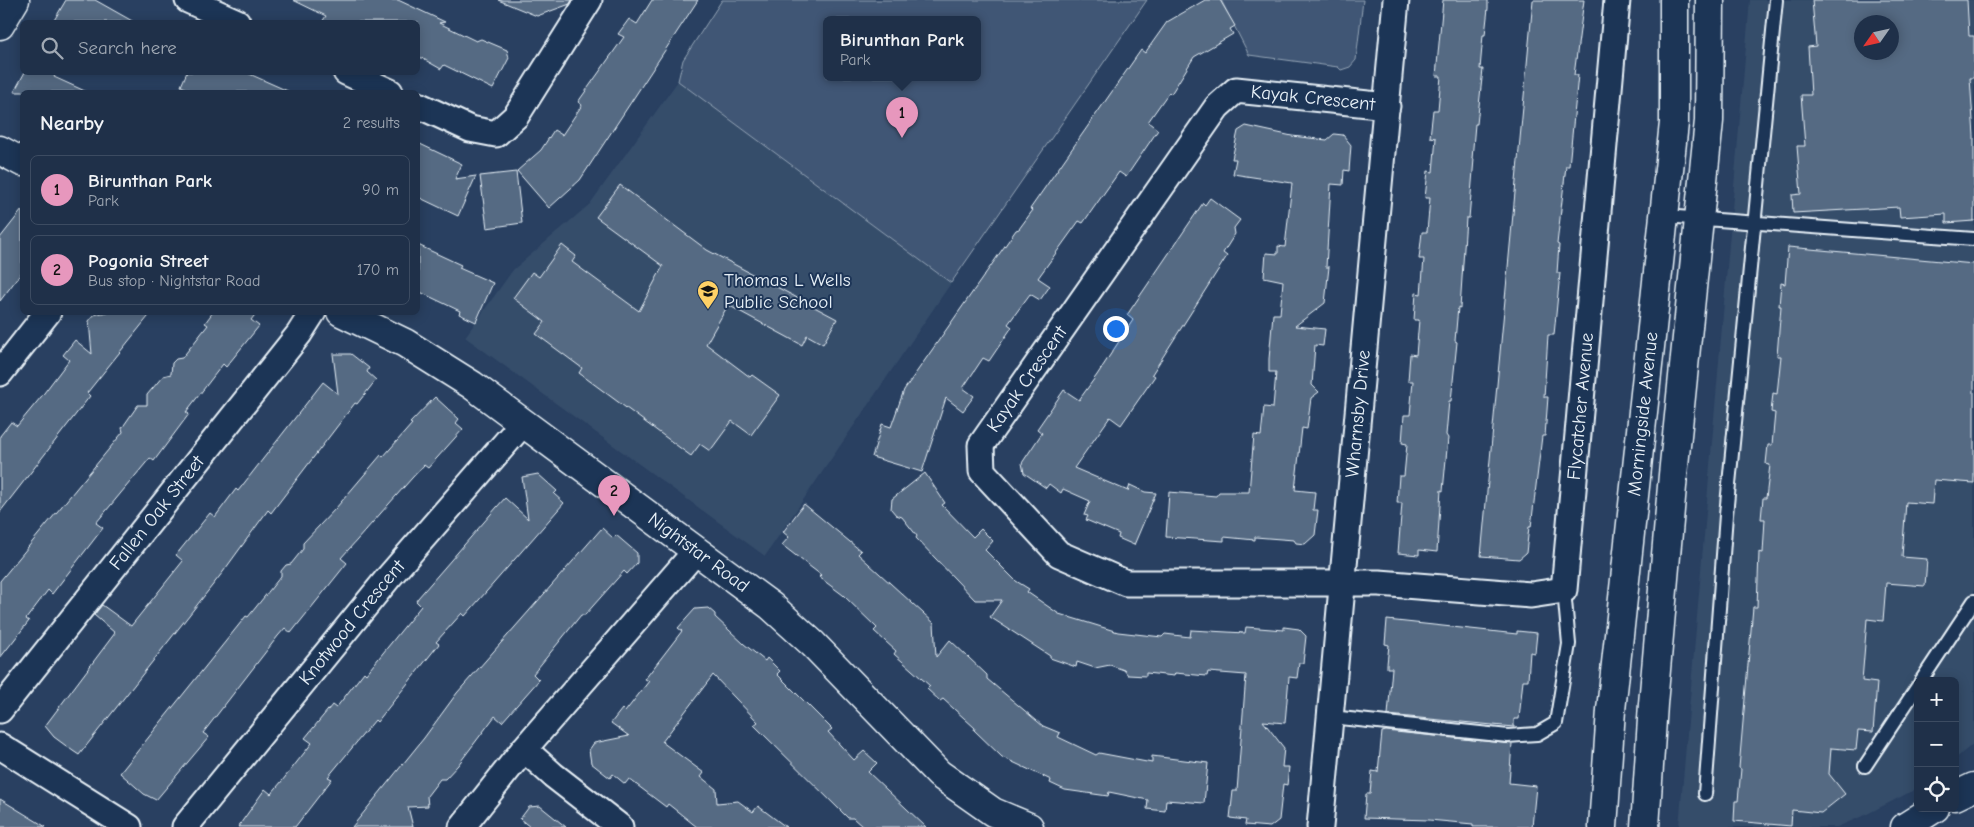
<!DOCTYPE html>
<html lang="en">
<head>
<meta charset="utf-8">
<style>
  :root { --surface:#1f3049; --page:#2c3c53; --text:#f1f3f6; --muted:#a1a9b4; --line:#3c4b61; --accent:#e797bd }
  body { margin:0; font-family:"Comic Neue",sans-serif; background:var(--page); color:var(--text) }
  .controls { position:absolute; right:15px; bottom:15px; display:grid; overflow:hidden; border-radius:8px; box-shadow:0 2px 12px #0003 }
  .controls button { width:45px; height:45px; display:grid; place-items:center; padding:0; border:0; border-bottom:1px solid var(--line); background:var(--surface); color:var(--text); font:25px sans-serif }
  .compass { position:absolute; left:1854px; top:15px; width:45px; height:45px; border-radius:50%; background:var(--surface); box-shadow:0 2px 12px #0003; rotate:236deg }
  .you { position:absolute; left:1115px; top:328px; width:18px; height:18px; margin:-12px; border:4px solid #fff; border-radius:50%; background:#1a73e8; box-shadow:0 0 0 8px #1a73e833 }
  .badge { display:grid; place-items:center; width:32px; height:32px; border-radius:50%; background:var(--accent); color:#111; font-size:16px; font-weight:700 }
  .pin { position:absolute; translate:-50% -41px; filter:drop-shadow(0 1px 2px #0008) }
  .pin::after { content:''; position:absolute; top:26px; width:18px; height:15px; background:inherit; clip-path:polygon(0 0,100% 0,50% 100%) }
  .popup { position:absolute; left:823px; top:16px; width:158px; height:65px; box-sizing:border-box; display:grid; place-content:center; border-radius:8px; background:var(--surface); filter:drop-shadow(0 1px 4px #0005); font-size:16px; white-space:nowrap; color:var(--muted) }
  .popup b { font-size:19px; color:var(--text) }
  .popup::after { content:''; position:absolute; left:50%; top:100%; margin-left:-10px; border:10px solid transparent; border-top-color:var(--surface) }
  .list { margin:0; padding:0; list-style:none }
  h2 { display:flex; justify-content:space-between; align-items:center; height:65px; margin:0; padding:0 20px; font-size:21px }
  h2 small { font-size:16px; font-weight:400; color:var(--muted) }
  .list li { display:grid; grid-template-columns:32px 1fr auto; gap:15px; align-items:center; box-sizing:border-box; height:70px; margin:0 10px 10px; padding:0 10px; border:1px solid var(--line); border-radius:8px }
  .list b { display:block; font-size:19px; white-space:nowrap }
  .list p { margin:0; font-size:16px; white-space:nowrap; color:var(--muted) }
  .list em { font-size:16px; font-style:normal; color:var(--muted) }
  .icon { flex:none; width:28px; height:28px; fill:none; stroke:currentColor; stroke-width:2; stroke-linecap:round; stroke-linejoin:round }
  .map { position:relative; flex:none; width:1974px; height:827px; overflow:hidden }
  .search { position:absolute; background:var(--surface); box-shadow:0 2px 12px #0003; left:20px; top:20px; width:400px; height:55px; display:flex; align-items:center; gap:12px; box-sizing:border-box; padding:0 18px; border-radius:8px; color:var(--muted); font-size:19px }
  .panel { position:absolute; background:var(--surface); box-shadow:0 2px 12px #0003; left:20px; top:90px; width:400px; height:225px; border-radius:8px }
  .map>svg:first-child { display:block }
</style>
</head>
<body>
<div class="map">
<svg width="1974" height="827" viewBox="0 0 1974 827">
  <rect width="100%" height="100%" fill="#294061"/>
  <filter id="ink" filterUnits="userSpaceOnUse"><feTurbulence type="fractalNoise" baseFrequency=".02" numOctaves="2"/><feDisplacementMap in="SourceGraphic" scale="10" xChannelSelector="R" yChannelSelector="G"/><feConvolveMatrix kernelMatrix="1 2 1 2 8 2 1 2 1" color-interpolation-filters="sRGB"/></filter>
  <g filter="url(#ink)">
    <path fill="#364d6b" fill-rule="evenodd" d="M1750,0H1974V743L1955,759V681H1918V788L1865,815L1837,827H1679ZM1862,22H1892V52H1862Z
      M678,81L951,283L765,556L465,337L513,270L590,204Z"/>
    <path fill="#415774" stroke="#94a4b6" fill-rule="evenodd" d="M722,0H1147L951,283L678,81L683,60ZM827,19H977V77H827Z
      M1221,0H1363L1356,60L1350,67L1341,70L1338,67L1249,55Z"/>
    <path fill="#556a83" stroke="#e8f1f8" fill-rule="evenodd" d="M66,0H95L134,22H53Z
      M293,0H398L445,22L439,23L476,41L481,39L507,50L509,58L493,89L444,65L441,69L418,56V22H322L326,16Z
      M498,0H572L570,4L537,16Z
      M652,0H698L580,180L549,208L517,171L541,150L554,130L562,135L582,105L578,102L624,37L618,34L629,19L637,24Z
      M1205,0H1220L1235,26L1230,29L1233,34L1194,57L1171,94L1169,92L1148,122L1158,130L1126,177L1119,172L1083,223L1079,221L1038,278L1050,286L1040,300L1030,294L1008,324L1012,327L989,361L983,358L963,388L974,396L963,411L946,398L922,472L872,457L882,424L891,427L904,390L1016,230L1019,229L1033,210L1030,209L1141,50L1145,53L1167,22Z
      M1443,0H1488V8L1485,35H1483L1480,69H1483L1477,124H1475L1472,159H1474L1469,218H1466L1460,308L1458,307L1455,341L1457,342L1451,401H1449L1446,435L1448,438L1443,491L1441,490L1437,552L1419,550V555L1398,553L1402,503H1397L1399,476H1404L1407,444L1402,443L1404,415H1410L1413,381H1408L1410,354L1416,355L1419,320H1414L1416,293L1421,294L1424,259H1419L1422,232H1427L1430,198H1425L1428,171L1433,172L1436,138L1430,137L1433,110H1438L1441,76H1436Z
      M1533,0H1584L1574,75H1578L1569,166H1566L1557,244L1559,245L1557,273H1560L1554,335H1548L1544,397H1548L1545,436H1542L1531,527H1529L1526,553L1519,559L1481,556Z
      M1812,0H1967L1969,36H1974V78H1970L1974,136V221L1946,223V214L1900,217L1899,207L1793,213L1792,195L1801,194L1797,146H1805L1801,95H1811L1808,47L1816,46ZM1862,22H1892V52H1862Z
      M25,72H57L54,77L87,92H14Z
      M187,72H245L290,92H195L181,86Z
      M1246,126L1292,136L1327,140L1334,134L1343,135L1351,145L1349,171L1344,170L1343,185L1331,184L1326,267H1329L1325,303L1295,326L1325,329L1323,346L1315,345L1312,385L1319,392L1311,398L1307,429L1302,428L1295,490L1315,492L1313,510H1318L1315,535L1305,544L1296,543L1294,540L1255,537V540L1224,537V541L1166,537L1169,492L1216,496L1219,492H1249L1254,435L1261,436L1264,407L1273,408L1276,372H1269V359L1273,314H1280L1283,281L1264,277L1266,253L1278,254V246L1285,247L1292,183L1233,174L1236,159H1232L1238,131Z
      M418,143L462,164L455,179L476,176L458,216L418,197Z
      M516,172L522,223L487,228L480,176Z
      M620,185L707,250L837,319L823,344L807,335L802,345L728,305L706,344L750,377L752,375L780,395L751,435L732,421L710,451L700,444L691,456L579,373L582,368L536,334L545,322L513,298L532,272L539,277L562,245L576,256L572,262L639,311L663,266L596,217Z
      M1210,198L1240,220L1234,228L1235,234L1223,253L1227,256L1152,374L1155,376L1121,425L1110,417L1074,468L1128,491L1130,485L1145,492L1156,493L1134,545L1118,538L1119,534L1086,520L1088,516L1084,515L1090,501L1063,489L1061,493L1049,484L1046,488L1024,473L1022,463L1042,433L1037,429L1064,390L1079,400L1097,375L1133,320L1127,315L1203,203L1205,205Z
      M22,210V272L0,301V238Z
      M418,245L461,265L459,268L493,283L476,322L459,314L460,311L418,291Z
      M1788,247L1974,264V483L1934,480L1932,504L1906,502L1902,557L1927,559L1925,586L1886,583L1883,621L1867,619L1862,681L1877,683L1873,732L1858,731L1856,750L1831,748L1829,774L1845,794L1821,813L1792,810L1791,826L1734,821L1735,801H1738L1741,769L1739,768L1753,607H1757L1759,552L1763,553L1765,519H1761L1763,498H1766L1770,465L1766,464L1768,445H1772L1775,413L1771,412L1773,393L1777,394L1781,356H1777L1781,306H1779L1781,283L1785,284Z
      M107,312H152L87,393L90,396L0,512V436L11,422L17,426L41,397L69,360L63,355L75,340L92,354L89,321L94,315Z
      M213,312H257L251,320L259,326L226,367L223,364L186,412L189,414L154,461L150,458L96,523L103,528L52,594L48,590L26,619L29,621L0,658V581L123,432L122,428L138,405H147V395L163,376L171,374L172,363L176,359L182,358L208,325L205,323Z
      M333,354H351L369,368L367,372L376,380L357,404L355,403L271,513L268,510L223,572L79,755L73,751L54,737L45,726L115,633L94,615L102,605L131,626L183,561L176,555L210,513L215,517L236,489L238,491L323,382L338,394Z
      M435,397L459,419L456,423L463,429L428,468L424,465L412,478L341,558L347,563L291,633L285,628L278,636L203,733L209,737L156,800L144,794L120,773L246,616L248,617L281,576V571L286,565L291,564L303,549V543L336,508L381,455L383,457L412,424L410,423Z
      M925,473L945,503L942,505L973,537L981,529L993,541L985,550L1016,581L1029,589L1027,592L1059,614L1118,632L1162,637L1165,634L1190,637L1191,630L1245,633L1246,627L1284,630V627L1299,629L1306,636L1303,663H1299L1297,678L1289,677L1285,723L1263,721L1284,748L1282,767H1289L1287,785L1283,784L1279,820L1270,827L1245,825L1246,820L1230,818L1233,791H1237L1246,675L1208,672L1207,676L1175,673L1174,676L1146,673V676L1128,675L1124,670L1110,665L1095,668L1077,662L1076,667L1050,658V656L990,617L1002,600H975L916,538L917,536L902,517L896,515L891,509L892,499Z
      M538,474L557,491L554,494L564,503L465,616L462,613L436,642L439,644L377,722L375,720L328,777L332,779L295,827H238L265,789L271,794L282,781L312,743L305,738L332,705L336,708L364,672L366,674L421,606L416,601L418,598L497,507L505,498L528,519L522,477Z
      M804,504L861,551L858,554L934,623L936,657L950,640L987,675V679L1043,726L1060,733L1058,737L1096,755L1099,753L1152,763V756L1208,763L1204,803L1166,800L1165,811L1147,809L1148,800L1109,792L1108,796L1065,790L1050,783L1051,780L1002,757L974,730L975,728L943,699L940,701L927,689L930,686L894,654L896,651L874,631L877,628L843,595L819,577L821,575L782,545L789,537L783,532Z
      M602,528L613,538L616,535L637,553V563L627,574L624,571L585,615H581L533,674L539,680L502,722L495,716L458,765L445,779H440L427,796L428,806L408,807L413,827H352L424,738L457,693Z
      M708,608L715,614V617L744,644L765,661L767,658L780,671L777,674L832,729L828,732L854,760L864,751L877,763L868,772L926,827H863L853,818H848L754,725L758,722L713,675L662,742L704,773L701,777L716,789L717,803L738,801L753,812L758,806L786,827H697L668,804L666,807L629,779L625,784L613,774L610,778L591,763L589,750L594,743L629,736L611,723L622,709L625,712L649,681L645,679L682,631L678,628L695,609Z
      M1387,620L1517,634V631L1537,633L1535,653L1530,652L1528,680H1523L1519,719H1514V727L1388,715L1392,668H1387V664L1389,645L1385,644Z
      M1386,731L1512,744L1509,783L1536,786L1532,827H1473V824L1429,820L1364,818L1366,794H1370L1372,771L1378,772L1382,732Z
      M0,799L46,827H0Z
      M540,806L566,827H530L520,819L529,807Z"/>
    <g fill="none" stroke-linecap="round" stroke-linejoin="round">
      <g stroke="#e8f1f8" stroke-width="16">
        <path id="service" d="M1664,216L1974,239
          M1921,681L1974,601
          M1331,717L1508,736L1537,734L1556,723L1569,644L1564,590
          M1865,766L1918,686
          M1705,794L1726,515L1776,0"/>
      </g>
      <g stroke="#e8f1f8" stroke-width="29">
        <g id="minor">
          <path d="M188,0L237,22"/>
          <path d="M346,72L390,92"/>
          <path d="M418,105L470,129L496,134L516,116L589,0"/>
          <path id="s1" d="M1387,106L1236,90L1217,107L981,445L982,471L1059,554L1126,583H1379L1531,595L1564,590L1617,0"/>
          <path d="M0,373L48,312"/>
          <path id="s2" d="M0,710L299,334L313,312"/>
          <path d="M0,746L129,827"/>
          <path d="M524,749L553,775L620,827"/>
          <path id="s3" d="M185,827L388,578L523,423"/>
          <path d="M462,827L524,749L696,551"/>
          <path id="s4" d="M1320,827L1396,0"/>
        </g>
      </g>
      <g stroke="#e8f1f8" stroke-width="31">
        <g id="tertiary">
          <path d="M0,25L15,0"/>
          <path d="M0,150L22,162"/>
          <path id="s5" d="M341,312L405,343L472,385L771,606L813,644L939,774L993,812L1029,827"/>
          <path d="M1955,796L1974,787"/>
          <path d="M1905,827L1935,808"/>
        </g>
      </g>
      <g stroke="#e8f1f8" stroke-width="31">
        <g id="secondary">
          <path id="s6" d="M1603,827L1611,710L1674,123V0"/>
          <path d="M1645,827L1653,704L1673,475L1709,121L1710,0"/>
        </g>
      </g>
      <use href="#service" stroke="#1d3557" stroke-width="12"/>
      <use href="#minor" stroke="#1d3557" stroke-width="25"/>
      <use href="#tertiary" stroke="#1d3557" stroke-width="28"/>
      <use href="#secondary" stroke="#1d3557" stroke-width="28"/>
    </g>
  </g>
  <defs>
    <g id="school-pin" transform="scale(1.125)"><path d="M0 17L-7.5 6A9.5 9.5 0 1 1 7.5 6Z" fill="#ffd166" stroke="#1d3557"/><path d="M0-5L7-2L0 1L-7-2ZM-4 1L0 2.5L4 1V4Q0 6-4 4Z" fill="#111"/></g>
  </defs>
  <g fill-rule="evenodd">
    <use href="#school-pin" x="708" y="291"/>
  </g>
  <g text-anchor="middle" dominant-baseline="central" stroke-width="4" stroke-linejoin="round" paint-order="stroke">
    <g font-size="19" fill="#e8f1f8" stroke="#1d3557">
      <text transform="translate(1313 98) rotate(6)">Kayak Crescent</text>
      <text transform="translate(1027 379) rotate(-55)">Kayak Crescent</text>
      <text stroke="none"><textPath href="#s1" startOffset="1425">Flycatcher Avenue</textPath></text>
      <text stroke="none"><textPath href="#s4" startOffset="415">Wharnsby Drive</textPath></text>
      <text stroke="none"><textPath href="#s6" startOffset="415">Morningside Avenue</textPath></text>
      <text stroke="none"><textPath href="#s2" startOffset="252">Fallen Oak Street</textPath></text>
      <text stroke="none"><textPath href="#s5" startOffset="432">Nightstar Road</textPath></text>
      <text stroke="none"><textPath href="#s3" startOffset="264">Knotwood Crescent</textPath></text>
    </g>
    <g font-size="19" fill="#e8f1f8" stroke="#1d3557" text-anchor="start">
      <text x="724" y="280">Thomas L Wells<tspan x="724" dy="22">Public School</tspan></text>
    </g>
  </g>
</svg>
<div class="controls">
<button>+</button>
<button>−</button>
<button><svg class="icon" aria-label="locate" viewBox="0 0 24 24"><circle cx="12" cy="12" r="6"/><path d="M12 2v4M12 18v4M2 12h4M18 12h4"/></svg></button>
</div>
<svg class="compass" viewBox="-18 -18 36 36"><path d="M0-13l5 13h-10z" fill="#e53935"/><path d="M0 13l5-13h-10z" fill="#a1a9b4"/></svg>
<div class="you"></div>
<div class="pin badge" style="left:902px;top:138px">1</div>
<div class="popup"><b>Birunthan Park</b>Park</div>
<div class="pin badge" style="left:614px;top:516px">2</div>
<div class="search"><svg class="icon" aria-label="search" viewBox="0 0 24 24"><circle cx="10" cy="10" r="6"/><path d="M15 15l6 6"/></svg>Search here</div>
<section class="panel">
<h2>Nearby<small>2 results</small></h2>
<ul class="list">
<li><span class="badge">1</span><div><b>Birunthan Park</b><p>Park</p></div><em>90 m</em></li>
<li><span class="badge">2</span><div><b>Pogonia Street</b><p>Bus stop · Nightstar Road</p></div><em>170 m</em></li>
</ul>
</section>
</div>
</body>
</html>
